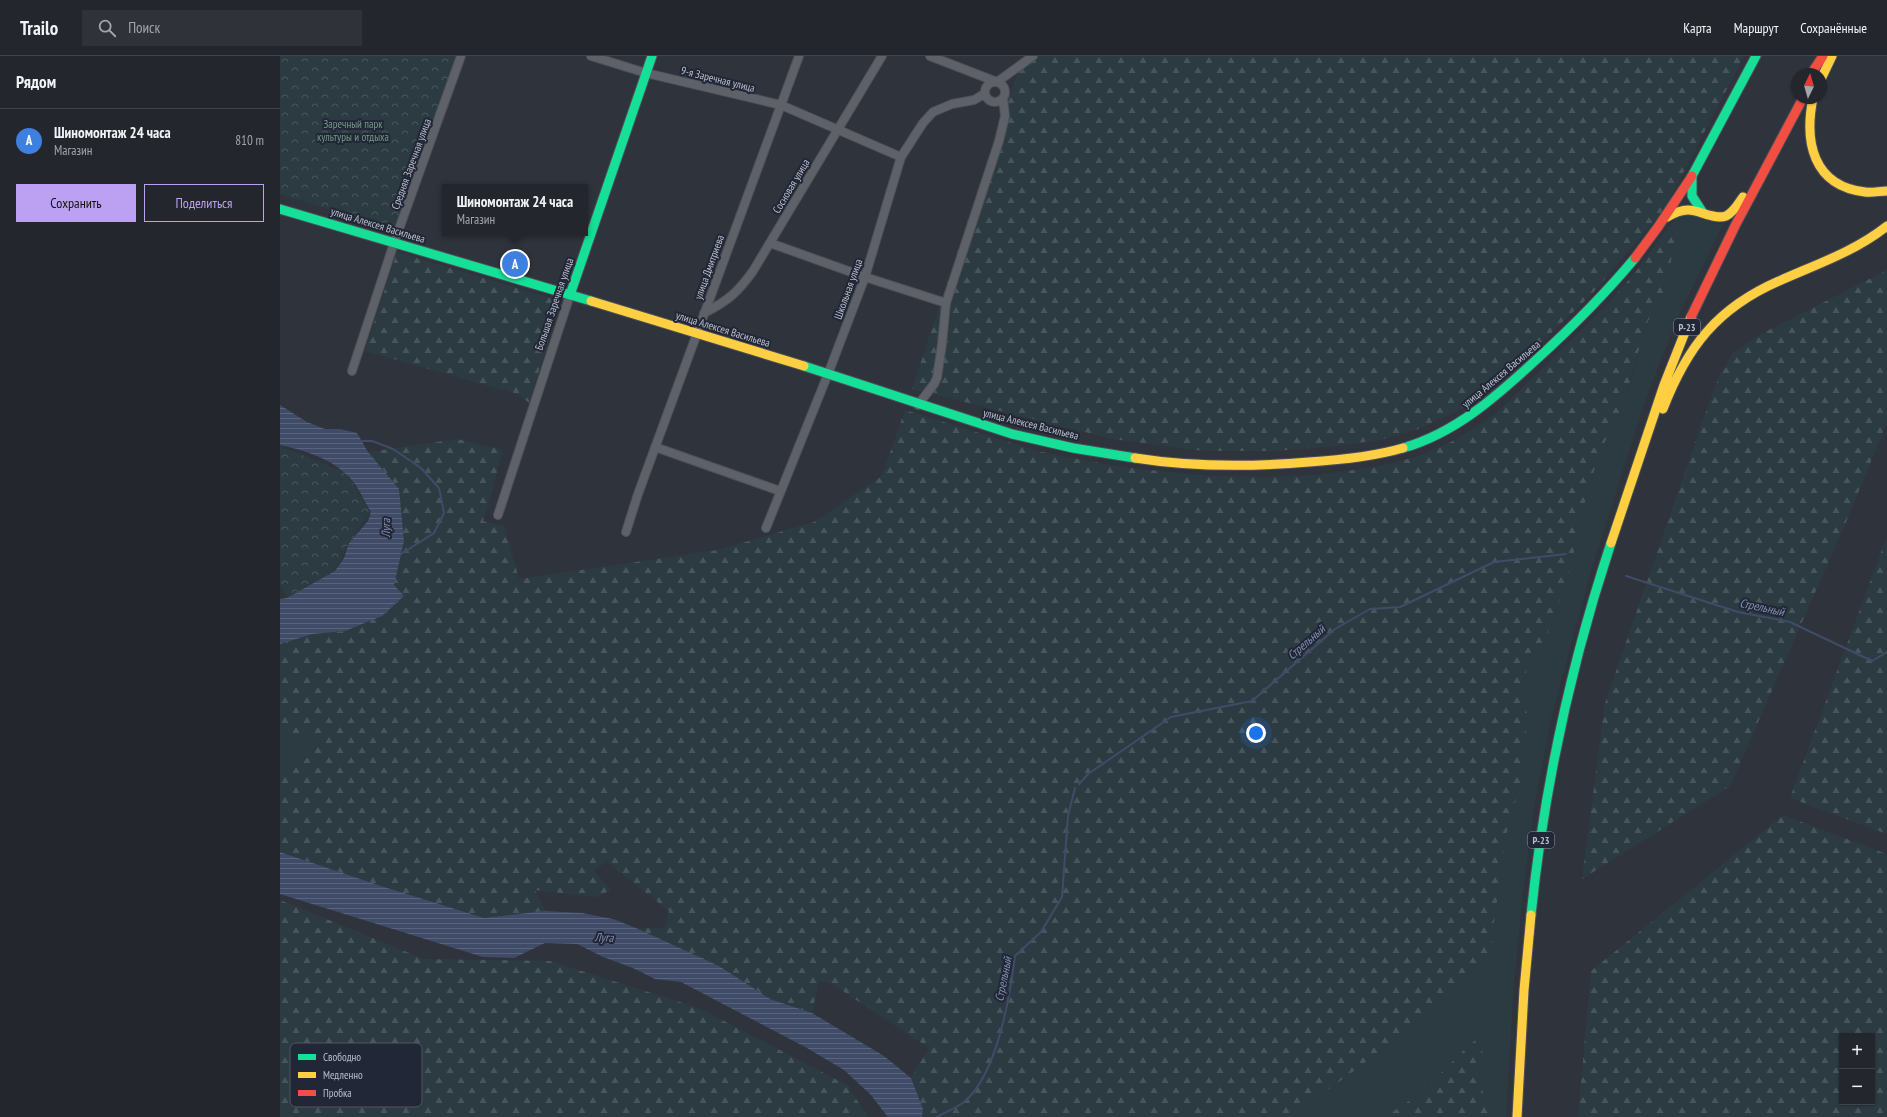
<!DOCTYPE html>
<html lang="ru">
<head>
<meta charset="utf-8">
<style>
  :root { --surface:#23262d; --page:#2f3239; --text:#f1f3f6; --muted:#a3a5aa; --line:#404349; --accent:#bca0f2 }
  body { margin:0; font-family:"PT Sans Narrow",sans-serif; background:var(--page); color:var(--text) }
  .controls { position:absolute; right:12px; bottom:12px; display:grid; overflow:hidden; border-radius:0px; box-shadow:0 1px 3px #0004 }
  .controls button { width:36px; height:36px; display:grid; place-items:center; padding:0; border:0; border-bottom:1px solid var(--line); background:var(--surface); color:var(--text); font:20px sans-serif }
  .compass { position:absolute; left:1511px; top:12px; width:36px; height:36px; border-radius:50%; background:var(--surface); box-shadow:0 1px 3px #0004; rotate:5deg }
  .you { position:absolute; left:976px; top:677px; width:14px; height:14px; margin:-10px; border:3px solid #fff; border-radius:50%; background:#1a73e8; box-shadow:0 0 0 6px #1a73e833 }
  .badge { display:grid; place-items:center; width:26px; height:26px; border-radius:50%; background:var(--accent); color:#fff; font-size:13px; font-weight:700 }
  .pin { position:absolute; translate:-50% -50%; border:2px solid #fff; box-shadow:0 1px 4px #0006 }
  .popup { position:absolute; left:162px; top:128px; width:146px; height:52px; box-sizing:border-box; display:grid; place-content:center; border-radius:0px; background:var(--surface); filter:drop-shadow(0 1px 3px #0005); font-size:13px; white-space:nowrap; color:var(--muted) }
  .popup b { font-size:15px; color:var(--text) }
  .popup::after { content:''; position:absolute; left:50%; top:100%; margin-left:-8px; border:8px solid transparent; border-top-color:var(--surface) }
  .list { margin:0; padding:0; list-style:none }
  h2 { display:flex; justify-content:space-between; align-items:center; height:52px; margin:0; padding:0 16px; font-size:17px }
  h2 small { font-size:13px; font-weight:400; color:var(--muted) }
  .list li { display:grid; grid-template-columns:26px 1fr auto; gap:12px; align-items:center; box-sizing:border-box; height:64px; padding:0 16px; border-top:1px solid var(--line) }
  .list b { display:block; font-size:15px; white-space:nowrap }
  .list p { margin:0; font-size:13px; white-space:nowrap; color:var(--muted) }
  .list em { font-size:13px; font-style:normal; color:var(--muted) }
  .actions { display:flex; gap:8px; padding:12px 16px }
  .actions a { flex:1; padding:9px 0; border:1px solid var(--accent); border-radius:0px; text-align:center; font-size:14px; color:var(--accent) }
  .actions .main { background:var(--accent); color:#111 }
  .icon { flex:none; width:22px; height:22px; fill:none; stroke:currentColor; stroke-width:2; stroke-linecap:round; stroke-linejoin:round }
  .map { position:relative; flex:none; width:1607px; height:1061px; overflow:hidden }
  header { display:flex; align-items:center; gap:24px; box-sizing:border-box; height:56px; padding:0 20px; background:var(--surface); border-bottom:1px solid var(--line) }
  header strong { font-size:19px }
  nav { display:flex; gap:22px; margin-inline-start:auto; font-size:14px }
  .search { width:280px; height:36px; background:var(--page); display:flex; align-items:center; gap:10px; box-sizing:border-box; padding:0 14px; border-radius:0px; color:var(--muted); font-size:15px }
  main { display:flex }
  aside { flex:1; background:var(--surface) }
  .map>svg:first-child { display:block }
</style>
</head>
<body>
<header>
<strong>Trailo</strong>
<div class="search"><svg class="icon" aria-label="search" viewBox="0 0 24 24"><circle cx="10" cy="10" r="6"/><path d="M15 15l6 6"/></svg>Поиск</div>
<nav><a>Карта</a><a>Маршрут</a><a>Сохранённые</a></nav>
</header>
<main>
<aside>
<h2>Рядом<small></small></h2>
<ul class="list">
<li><span class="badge" style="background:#3f7fe0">A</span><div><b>Шиномонтаж 24 часа</b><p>Магазин</p></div><em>810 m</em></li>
</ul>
<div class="actions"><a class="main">Сохранить</a><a>Поделиться</a></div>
</aside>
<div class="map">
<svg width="1607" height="1061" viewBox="0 0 1607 1061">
  <defs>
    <pattern id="forest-firs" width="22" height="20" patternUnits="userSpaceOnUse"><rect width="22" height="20" fill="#2c3b42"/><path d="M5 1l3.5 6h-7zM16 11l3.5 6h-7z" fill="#48565c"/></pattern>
    <pattern id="park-crowns" width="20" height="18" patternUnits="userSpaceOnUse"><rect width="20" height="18" fill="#2c3b42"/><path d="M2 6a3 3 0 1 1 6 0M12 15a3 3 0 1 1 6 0" fill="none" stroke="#48565c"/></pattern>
    <pattern id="water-rules" width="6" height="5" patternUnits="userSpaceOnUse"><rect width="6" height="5" fill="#404b67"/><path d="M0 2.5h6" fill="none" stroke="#5a637b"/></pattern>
  </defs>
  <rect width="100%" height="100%" fill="#2f333c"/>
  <path fill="#2c3b42" d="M1405,158C1420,161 1428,167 1443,168L1398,261L1365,345L1311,515L1271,663L1254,751L1243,834L1234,927L1226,1061H1209L1199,1019L1205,976L1187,991L1141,1037L1105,1061H1012L1146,961L1201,911L1212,909L1213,875L1225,784L1240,728L1248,660L1243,645L1248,599L1265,584L1290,515L1301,460L1319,398L1348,335L1366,269L1387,230L1394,178L1389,170L1396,162Z
    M5,679H29L33,697L2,722L0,728V684Z"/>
  <path fill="url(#forest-firs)" fill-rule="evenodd" d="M744,0H1464L1384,154L1311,239L1210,335L1175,356L1136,374L1100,384L1055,390L996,395H924L833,383L632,333L723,57Z
    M1389,170L1394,178V187L1387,230L1366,269L1343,349L1319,398L1301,460L1290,515L1265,584L1248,599L1243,645L1248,660L1240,728L1225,784L1213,875L1212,910L1201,911L1146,961L1012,1061H642L643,1053L631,1022L649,992L552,928L539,925L532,957L490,943L439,910L356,872H385L389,855L327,806L313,814L331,834L316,841L255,834L265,855L204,862L101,830L0,796V728L2,722L33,697L29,679H5L0,684V588L33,578L65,575L113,529L124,485L119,433L88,396L177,383L223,394L203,465L224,470L239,523L438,494L534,466L602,420L625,354L757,395L835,410L914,419L985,421L1039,419L1101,410L1143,399L1177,383L1217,357L1326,250L1354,218Z
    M117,196L280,245L249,347L238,338L85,295Z
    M1607,214V367L1566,466L1450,730L1302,823L1325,647L1424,361L1440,318L1454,296L1483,277Z
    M1607,480V778L1510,742Z
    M1503,759L1607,798V1061H1298L1311,915ZM1562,980H1592V1046H1562Z
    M0,844L144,903L270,905L419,952L567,1029L588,1061H0Z
    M1205,976L1199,1019L1209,1061H1105L1141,1037L1187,991Z"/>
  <path fill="url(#park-crowns)" d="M0,0H177L116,174L0,138Z
    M0,390L66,417L91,456L69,487L55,515L7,542L0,527Z"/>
  <path fill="url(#water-rules)" d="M0,349L27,366L45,373H60L77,377L88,396L119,433L124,485L114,529L124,540L102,560L65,575L33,578L0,588V543L7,542L55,515L64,502L69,487L88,465L91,456C83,443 77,427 65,417C47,401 23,394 0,389Z
    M0,796L101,830L204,862L265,855L302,857L333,863L356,872L439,910L490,943L532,957L604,1000L631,1022L643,1053L642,1061H608L590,1038L564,1014L527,992L401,926L375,923L353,912L323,901L297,888L265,887L234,902L203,901L0,838Z"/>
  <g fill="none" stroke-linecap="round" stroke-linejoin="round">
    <path stroke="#404b67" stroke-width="2" d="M80,385H92L113,393L141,412L159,432L164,457L154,477L118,500
      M1346,520L1458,556L1510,566L1592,605L1607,596
      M799,728L808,718L891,661L972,645L1055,573L1090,553L1120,551L1214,506L1286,498
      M657,1061C666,1056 676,1052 684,1046C717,1019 730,940 735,900L761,876L782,841L788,760L795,732"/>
    <g stroke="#4d4f57" stroke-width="10">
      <path id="street" d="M311,0L366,17L501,49L621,101
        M650,0L717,26L753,0
        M705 36a10 10 0 1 1 20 0a10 10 0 1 1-20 0Z
        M490,187L585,221L666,247
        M424,257C448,245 458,236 473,215L602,0
        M72,315L114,187L181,0
        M638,349L654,328L657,322L662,288L666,247L719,85L725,60L723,42
        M375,391L500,435
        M218,459L290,239
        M486,472L548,318L585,221L621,101L643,67L653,56L672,48L694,44L704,38
        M346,476L358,438L519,0"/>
    </g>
    <g stroke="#4d4f57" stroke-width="11">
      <path id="fast" d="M0,153L311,245
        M1423,157L1412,140V120L1476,0
        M290,239L372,0
        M524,310L732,378L793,392L855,402
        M1123,392C1176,377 1218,339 1258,302C1292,271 1325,238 1355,202
        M1251,859C1264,732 1291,608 1331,487"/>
    </g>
    <g stroke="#4d4f57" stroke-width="11">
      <path id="slow" d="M1541,23L1552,0
        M1533,42C1524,86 1533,130 1585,136C1592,137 1600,135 1607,135
        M1387,161C1394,157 1400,154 1408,154C1420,154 1434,164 1446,160C1454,156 1458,148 1463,141
        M311,245L524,310
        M1383,353C1407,291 1437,252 1499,225C1537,208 1574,196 1607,170
        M855,402C912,411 971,411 1029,406C1060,404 1092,401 1123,392
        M1331,487L1384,329L1411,261
        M1237,1061L1244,934L1251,859"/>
    </g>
    <g stroke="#4d4f57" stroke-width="11">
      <path id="jam" d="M1531,18L1543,0
        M1355,202L1378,171L1412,120
        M1411,261L1455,170L1523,42"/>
    </g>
    <use href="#street" stroke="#5f6169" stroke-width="8"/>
    <use href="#fast" stroke="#16e098" stroke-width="9"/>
    <use href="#slow" stroke="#ffcf43" stroke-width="9"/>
    <use href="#jam" stroke="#f24e42" stroke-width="9"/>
  </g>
  <g text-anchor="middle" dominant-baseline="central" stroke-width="4" stroke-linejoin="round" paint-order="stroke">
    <g fill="#222737" stroke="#8c919f" stroke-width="1">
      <rect x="1394" y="263" width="26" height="16" rx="3"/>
      <rect x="1248" y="776" width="26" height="16" rx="3"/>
    </g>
    <g font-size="10" font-weight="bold" fill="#babecb">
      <text x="1407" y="271">Р-23</text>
      <text x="1261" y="784">Р-23</text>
    </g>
    <g font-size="11" fill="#babecb" stroke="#222737">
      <text transform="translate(438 23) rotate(14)">9-я Заречная улица</text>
      <text transform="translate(131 108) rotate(-70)">Средняя Заречная улица</text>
      <text transform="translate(511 130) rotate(-59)">Сосновая улица</text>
      <text transform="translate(98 169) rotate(17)">улица Алексея Васильева</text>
      <text transform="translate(429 211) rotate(-70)">улица Дмитриева</text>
      <text transform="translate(568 233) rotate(-70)">Школьная улица</text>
      <text transform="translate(274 248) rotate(-71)">Большая Заречная улица</text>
      <text transform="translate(443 273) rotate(17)">улица Алексея Васильева</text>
      <text transform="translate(1221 318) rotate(-40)">улица Алексея Васильева</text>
      <text transform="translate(751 368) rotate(14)">улица Алексея Васильева</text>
    </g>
    <g font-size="11" fill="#739a83" stroke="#222737">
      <text x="73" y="68">Заречный парк<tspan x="73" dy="13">культуры и отдыха</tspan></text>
    </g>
    <g font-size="12" font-style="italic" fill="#8490b0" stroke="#222737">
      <text transform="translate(105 472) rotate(-90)">Луга</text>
      <text transform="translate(1482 551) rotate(12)">Стрельный</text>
      <text transform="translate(1026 586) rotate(-41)">Стрельный</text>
      <text transform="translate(324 881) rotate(2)">Луга</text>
      <text transform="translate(723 923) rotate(-79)">Стрельный</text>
    </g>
  </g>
  <rect x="10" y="987" width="132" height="64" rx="6" fill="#222737" stroke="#505463" stroke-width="1"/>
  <rect x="18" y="998" width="18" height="6" fill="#16e098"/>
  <rect x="18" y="1016" width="18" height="6" fill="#ffcf43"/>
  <rect x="18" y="1034" width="18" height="6" fill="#f24e42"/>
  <g font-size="11" fill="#babecb">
    <text x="43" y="1005">Свободно</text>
    <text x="43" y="1023">Медленно</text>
    <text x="43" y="1041">Пробка</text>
  </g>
</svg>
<div class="controls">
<button>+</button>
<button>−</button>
</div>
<svg class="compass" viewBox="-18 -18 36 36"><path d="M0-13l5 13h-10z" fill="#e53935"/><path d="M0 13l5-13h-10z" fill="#a3a5aa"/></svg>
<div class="you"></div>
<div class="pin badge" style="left:235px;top:208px;background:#3f7fe0">A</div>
<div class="popup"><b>Шиномонтаж 24 часа</b>Магазин</div>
</div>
</main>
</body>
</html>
